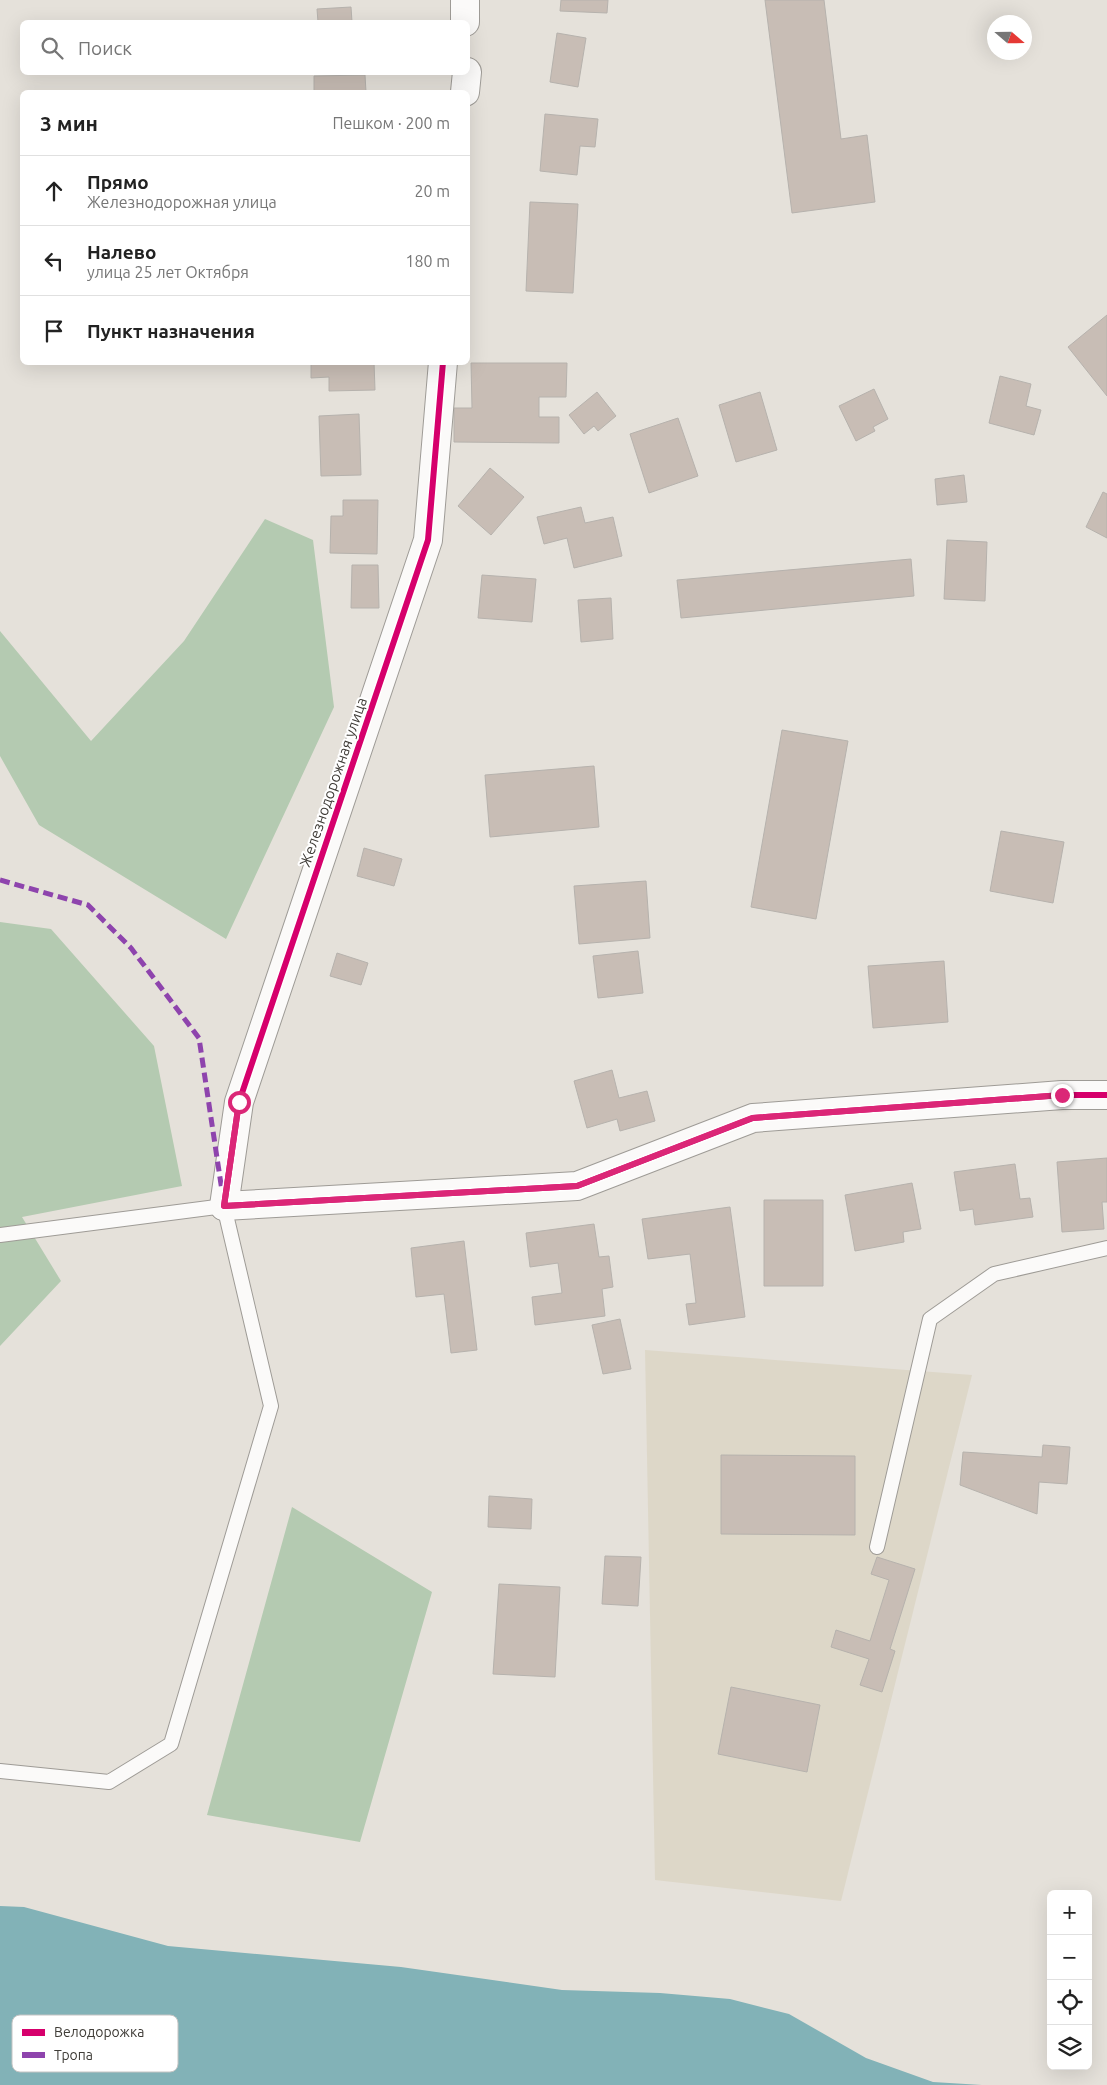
<!DOCTYPE html>
<html lang="ru">
<head>
<meta charset="utf-8">
<style>
  :root { --surface:#fff; --page:#f6f6f6; --text:#222; --muted:#767676; --line:#e0e0e0 }
  body { margin:0; font-family:Ubuntu,sans-serif; background:var(--page); color:var(--text) }
  .controls { position:absolute; right:15px; bottom:15px; display:grid; overflow:hidden; border-radius:8px; box-shadow:0 5px 20px #0002 }
  .controls button { width:45px; height:45px; display:grid; place-items:center; padding:0; border:0; border-bottom:1px solid var(--line); background:var(--surface); color:var(--text); font:25px sans-serif }
  .compass { position:absolute; left:987px; top:15px; width:45px; height:45px; border-radius:50%; background:var(--surface); box-shadow:0 5px 20px #0002; rotate:110deg }
  .stop { position:absolute; width:15px; height:15px; margin:-11px; border:4px solid #db2777; border-radius:50%; background:#fff }
  .stop.end { background:#db2777; border-color:#fff; box-shadow:0 1px 5px #0008 }
  .list { margin:0; padding:0; list-style:none }
  h2 { display:flex; justify-content:space-between; align-items:center; height:65px; margin:0; padding:0 20px; font-size:21px }
  h2 small { font-size:16px; font-weight:400; color:var(--muted) }
  .list li { display:grid; grid-template-columns:32px 1fr auto; gap:15px; align-items:center; box-sizing:border-box; height:70px; padding:0 20px; border-top:1px solid var(--line) }
  .list b { display:block; font-size:19px; white-space:nowrap }
  .list p { margin:0; font-size:16px; white-space:nowrap; color:var(--muted) }
  .list em { font-size:16px; font-style:normal; color:var(--muted) }
  .icon { flex:none; width:28px; height:28px; fill:none; stroke:currentColor; stroke-width:2; stroke-linecap:round; stroke-linejoin:round }
  .map { position:relative; flex:none; width:1107px; height:2085px; overflow:hidden }
  .search { position:absolute; background:var(--surface); box-shadow:0 5px 20px #0002; left:20px; top:20px; width:450px; height:55px; display:flex; align-items:center; gap:12px; box-sizing:border-box; padding:0 18px; border-radius:8px; color:var(--muted); font-size:19px }
  .panel { position:absolute; background:var(--surface); box-shadow:0 5px 20px #0002; left:20px; top:90px; width:450px; height:275px; border-radius:8px }
  .map>svg:first-child { display:block }
</style>
</head>
<body>
<div class="map">
<svg width="1107" height="2085" viewBox="0 0 1107 2085">
  <rect width="100%" height="100%" fill="#e5e1da"/>
  <path fill="#ddd7c8" d="M645,1350L972,1375L841,1901L655,1880Z"/>
  <path fill="#b4cab1" d="M265,519L313,540L334,707L226,939L39,825L0,756V631L91,741L184,641Z
    M0,922L51,929L154,1046L182,1186L22,1217L61,1281L0,1346Z
    M292,1507L432,1592L360,1842L207,1815Z"/>
  <path fill="#82b2b7" d="M0,1906L24,1907L168,1946L401,1967L562,1990L660,1993L730,1999L789,2014L866,2058L933,2082L982,2085H0Z"/>
  <path fill="#c8bdb5" stroke="#b6b2ad" d="M561,0H608L607,13L560,11Z
    M765,0H824L841,139L867,135L875,202L792,213Z
    M351,7L352,22H318L317,9Z
    M557,33L586,38L578,87L550,82Z
    M365,75L366,92H314V76Z
    M545,114L598,119L595,147L580,146L577,175L540,171Z
    M530,202L578,204L573,293L526,291Z
    M1107,315V396L1068,347Z
    M311,362H374L375,390L329,391V377L311,378Z
    M471,363H567L566,397H539V417H559V443L454,442V408H472Z
    M1000,376L1031,384L1026,406L1041,410L1034,435L989,423Z
    M874,389L888,419L873,427L875,431L856,441L839,406Z
    M597,392L616,416L598,431L594,426L584,434L569,415Z
    M760,392L777,450L736,462L719,405Z
    M359,414L361,475L321,476L319,416Z
    M678,418L698,476L649,493L630,434Z
    M490,468L524,497L491,535L458,506Z
    M964,475L967,502L937,505L935,479Z
    M1103,492L1107,494V538L1086,527Z
    M343,500H378L377,554L330,553L331,516H343Z
    M581,507L585,523L613,517L622,556L574,568L567,538L544,544L537,517Z
    M947,540L987,542L985,601L944,599Z
    M911,559L914,596L681,618L677,580Z
    M352,565H378L379,608H351Z
    M482,575L536,579L532,622L478,618Z
    M611,598L613,639L581,642L578,600Z
    M782,730L848,741L816,919L751,907Z
    M594,766L599,827L490,837L485,775Z
    M1001,831L1064,842L1053,903L990,891Z
    M364,848L402,859L394,886L357,876Z
    M646,881L650,938L579,944L574,886Z
    M638,951L643,993L598,998L593,956Z
    M337,953L368,963L361,985L330,976Z
    M944,961L948,1022L873,1028L868,966Z
    M612,1070L619,1098L647,1091L655,1121L620,1131L617,1119L587,1128L574,1081Z
    M1107,1158V1202H1102L1104,1229L1062,1232L1057,1162Z
    M1015,1164L1020,1199L1030,1198L1033,1217L975,1225L973,1209L960,1211L954,1172Z
    M912,1183L921,1229L903,1232L904,1242L855,1251L845,1195Z
    M764,1200H823V1286H764Z
    M730,1207L745,1317L689,1325L686,1304L696,1303L690,1254L648,1259L642,1219Z
    M594,1224L599,1257L609,1256L613,1287L602,1289L605,1316L535,1325L532,1297L562,1293L558,1263L530,1267L526,1233Z
    M464,1241L477,1350L451,1353L444,1294L416,1297L411,1248Z
    M620,1319L631,1369L603,1374L592,1325Z
    M1043,1445L1070,1447L1067,1484L1039,1482L1037,1514L960,1485L963,1452L1042,1457Z
    M721,1455L855,1456V1535L721,1534Z
    M489,1496L532,1499L531,1529L488,1527Z
    M605,1556L641,1557L638,1606L602,1604Z
    M877,1557L915,1569L890,1649L895,1651L882,1692L860,1685L869,1659L831,1647L836,1630L870,1641L889,1580L871,1574Z
    M499,1584L560,1587L555,1677L493,1674Z
    M731,1687L820,1705L807,1772L718,1754Z"/>
  <g fill="none" stroke-linecap="round" stroke-linejoin="round">
    <g stroke="#9e9b96" stroke-width="16">
      <path id="service" d="M0,1235L224,1206L271,1406L171,1744L109,1782L0,1771
        M877,1547L930,1319L994,1274L1107,1248"/>
    </g>
    <g stroke="#9e9b96" stroke-width="30">
      <path id="minor" d="M465,0V22
        M465,92L467,72
        M224,1206L239,1102L428,540L443,362"/>
    </g>
    <g stroke="#9e9b96" stroke-width="30">
      <path id="tertiary" d="M224,1206L577,1186L753,1118L1062,1095H1107"/>
    </g>
    <use href="#service" stroke="#fbfaf9" stroke-width="14"/>
    <use href="#minor" stroke="#fbfaf9" stroke-width="28"/>
    <use href="#tertiary" stroke="#fbfaf9" stroke-width="28"/>
    <path stroke="#8e44ad" stroke-width="5" stroke-dasharray="10 5" stroke-linecap="butt" d="M0,880L88,905L131,948L199,1038L222,1191"/>
    <g stroke="#fff" stroke-width="9">
      <path id="cycleway" d="M443,362L428,540L239,1102L224,1206L577,1186L753,1118L1062,1095H1107"/>
    </g>
    <use href="#cycleway" stroke="#d6006c" stroke-width="6"/>
  </g>
  <g fill="none" stroke-linecap="round" stroke-linejoin="round">
    <path stroke="#db2777" stroke-width="6" d="M239,1102L224,1206L577,1186L752,1118L1062,1095"/>
  </g>
  <g text-anchor="middle" dominant-baseline="central" stroke-width="4" stroke-linejoin="round" paint-order="stroke">
    <g font-size="15" fill="#3f3c37" stroke="#fff">
      <text transform="translate(333 782) rotate(-71)">Железнодорожная улица</text>
    </g>
  </g>
  <rect x="12" y="2015" width="166" height="57" rx="8" fill="#fff" stroke="#c5c4c3" stroke-width="1"/>
  <rect x="22" y="2029" width="23" height="7" fill="#d6006c"/>
  <rect x="22" y="2052" width="23" height="6" fill="#8e44ad"/>
  <g font-size="14" fill="#3f3c37">
    <text x="54" y="2037">Велодорожка</text>
    <text x="54" y="2060">Тропа</text>
  </g>
</svg>
<div class="controls">
<button>+</button>
<button>−</button>
<button><svg class="icon" aria-label="locate" viewBox="0 0 24 24"><circle cx="12" cy="12" r="6"/><path d="M12 2v4M12 18v4M2 12h4M18 12h4"/></svg></button>
<button><svg class="icon" aria-label="layers" viewBox="0 0 24 24"><path d="M12 4l9 5-9 5-9-5zM3 14l9 5 9-5"/></svg></button>
</div>
<svg class="compass" viewBox="-18 -18 36 36"><path d="M0-13l5 13h-10z" fill="#e53935"/><path d="M0 13l5-13h-10z" fill="#767676"/></svg>
<div class="stop" style="left:239px;top:1102px"></div>
<div class="stop end" style="left:1062px;top:1095px"></div>
<div class="search"><svg class="icon" aria-label="search" viewBox="0 0 24 24"><circle cx="10" cy="10" r="6"/><path d="M15 15l6 6"/></svg>Поиск</div>
<section class="panel">
<h2>3 мин<small>Пешком · 200 m</small></h2>
<ul class="list">
<li><svg class="icon" aria-label="ahead" viewBox="0 0 24 24"><path d="M12 20V5M6 11l6-6 6 6"/></svg><div><b>Прямо</b><p>Железнодорожная улица</p></div><em>20 m</em></li>
<li><svg class="icon" aria-label="left" viewBox="0 0 24 24"><path d="M17 20v-9H6M10 6l-5 5 5 5"/></svg><div><b>Налево</b><p>улица 25 лет Октября</p></div><em>180 m</em></li>
<li><svg class="icon" aria-label="arrive" viewBox="0 0 24 24"><path d="M6 21V4h12l-3 4 3 4H6"/></svg><div><b>Пункт назначения</b></div></li>
</ul>
</section>
</div>
</body>
</html>
